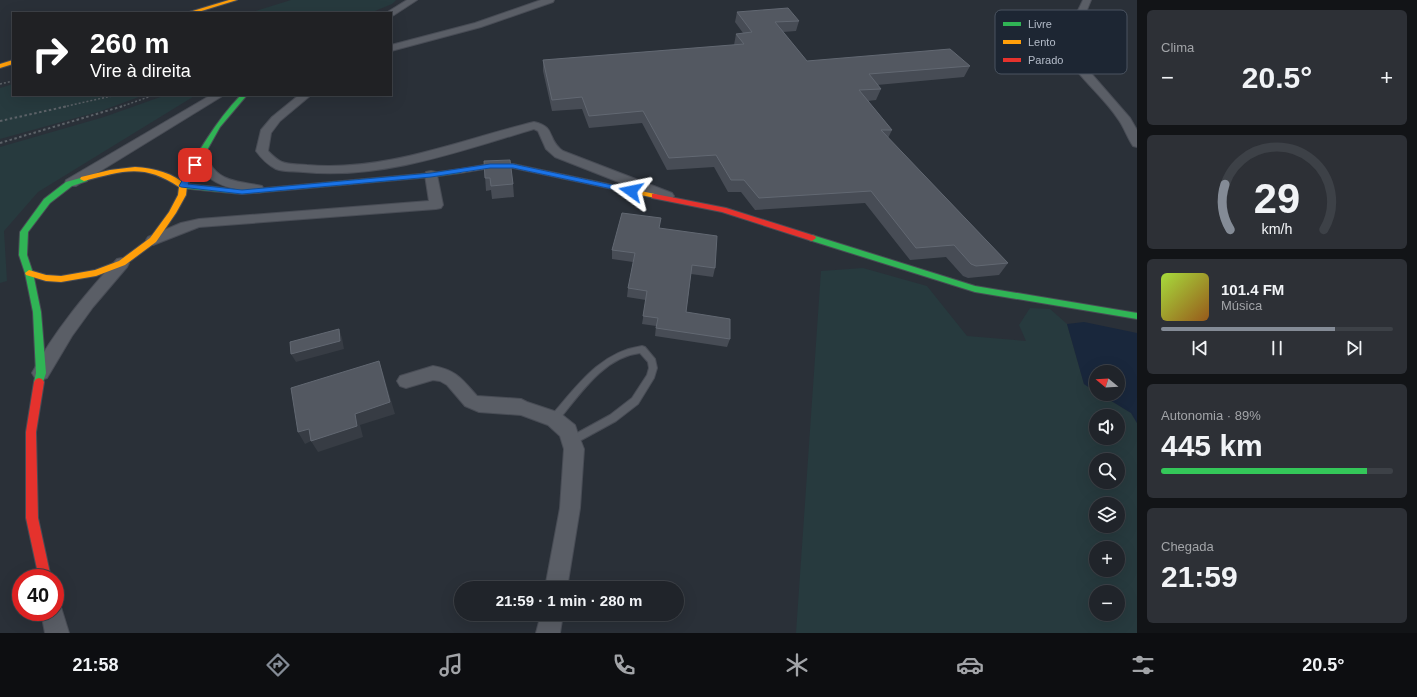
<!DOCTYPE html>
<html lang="pt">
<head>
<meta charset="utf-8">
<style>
  :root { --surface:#20242a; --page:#2d3036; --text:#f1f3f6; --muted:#a2a4a8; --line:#3d4147; --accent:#848b96 }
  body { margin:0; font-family:Helvetica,sans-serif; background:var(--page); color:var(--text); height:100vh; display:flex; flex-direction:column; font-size:15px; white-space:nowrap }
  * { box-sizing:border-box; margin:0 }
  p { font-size:13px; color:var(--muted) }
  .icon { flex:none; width:22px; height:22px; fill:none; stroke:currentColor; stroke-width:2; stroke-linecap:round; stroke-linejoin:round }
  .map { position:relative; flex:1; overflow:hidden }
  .panel { display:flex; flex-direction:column; gap:10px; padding:10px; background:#121417; width:280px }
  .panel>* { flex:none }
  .hud { position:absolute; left:12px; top:12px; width:380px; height:84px; border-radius:0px; box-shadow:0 4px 16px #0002,0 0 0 1px var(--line); background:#202124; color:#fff; overflow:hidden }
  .needle { width:26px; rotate:288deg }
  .buttons { position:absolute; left:1089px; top:365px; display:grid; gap:8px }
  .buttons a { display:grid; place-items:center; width:36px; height:36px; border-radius:50%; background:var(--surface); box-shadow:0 4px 16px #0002,0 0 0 1px var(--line); font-size:20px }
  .speed { position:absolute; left:12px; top:569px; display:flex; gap:8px; font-size:20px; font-weight:700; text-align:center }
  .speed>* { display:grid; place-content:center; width:52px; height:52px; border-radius:50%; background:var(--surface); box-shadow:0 4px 16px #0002,0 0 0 1px var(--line); line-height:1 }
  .speed .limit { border:6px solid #d22; background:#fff; color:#111 }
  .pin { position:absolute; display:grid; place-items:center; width:34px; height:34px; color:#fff; margin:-17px; border-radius:8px; box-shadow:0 2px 6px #0006 }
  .me { position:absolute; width:44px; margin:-22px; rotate:282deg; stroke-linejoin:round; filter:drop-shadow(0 0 3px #0008) }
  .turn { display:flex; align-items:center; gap:14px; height:84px; padding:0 12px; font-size:18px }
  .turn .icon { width:52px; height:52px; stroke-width:2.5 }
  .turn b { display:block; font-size:28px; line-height:34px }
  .big { font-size:30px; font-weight:800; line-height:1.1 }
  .panel .widget { flex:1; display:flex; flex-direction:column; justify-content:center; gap:6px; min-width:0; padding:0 14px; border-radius:6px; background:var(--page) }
  .panel .dial { align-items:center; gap:0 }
  .dial svg { height:104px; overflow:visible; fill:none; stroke:var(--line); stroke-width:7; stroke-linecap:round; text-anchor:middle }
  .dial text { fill:var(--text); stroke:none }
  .song { display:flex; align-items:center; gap:12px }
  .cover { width:48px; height:48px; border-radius:6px; background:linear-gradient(135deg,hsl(80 70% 55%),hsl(30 70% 35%)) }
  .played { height:4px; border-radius:2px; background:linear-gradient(90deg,var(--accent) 75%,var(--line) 75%) }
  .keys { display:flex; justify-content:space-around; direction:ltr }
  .heat { display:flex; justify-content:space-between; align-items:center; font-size:22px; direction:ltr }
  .charge { height:6px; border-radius:3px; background:linear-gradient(90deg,#34c759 89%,var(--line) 0) }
  .trip { position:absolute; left:454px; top:581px; width:230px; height:40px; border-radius:20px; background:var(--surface); box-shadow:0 4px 16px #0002,0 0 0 1px var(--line); font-weight:800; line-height:40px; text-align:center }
  .tab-bar { display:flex; height:64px; justify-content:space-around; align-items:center; background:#0d0e11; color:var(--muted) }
  .tab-bar .icon { width:28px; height:28px }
  .tab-bar .on { color:var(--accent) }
  .tab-bar b { font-size:18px; color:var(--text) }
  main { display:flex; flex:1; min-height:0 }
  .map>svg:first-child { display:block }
</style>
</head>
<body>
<main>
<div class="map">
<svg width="1137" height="633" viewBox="0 0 1137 633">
  <rect width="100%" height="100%" fill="#2a3038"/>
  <g fill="#273a3e" fill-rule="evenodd">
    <polygon points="291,0 396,0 392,4 370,13 249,13"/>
    <polygon points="13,84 13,95 144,95 101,111 0,139 0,88"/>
    <polygon points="166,95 196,95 38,192 4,231 7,281 0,283 0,147 104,117"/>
    <path d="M863,268L927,286L967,336L1026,341L1019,325L1030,308L1050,309L1067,324L1084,384L1096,392V394H1100L1131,413L1137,423V633H796L821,271ZM1096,416H1118V438H1096ZM1096,460H1118V482H1096ZM1096,504H1118V526H1096ZM1096,548H1118V570H1096ZM1096,592H1118V614H1096Z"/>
  </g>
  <polygon fill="#19273c" points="1084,322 1137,333 1137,423 1131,413 1100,394 1118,394 1118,372 1096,372 1096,392 1084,384 1067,324"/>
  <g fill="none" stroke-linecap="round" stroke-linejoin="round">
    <defs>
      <path id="lane" d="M642,346L645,347L655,359L657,368L654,378L638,404L616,421L574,444L571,445L568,444L566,441L568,438L610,415L632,398L647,375L649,368L648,362L640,353C603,357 579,396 557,422L554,423L551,422L549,419L551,416C577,386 600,352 642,346Z"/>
      <g id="street">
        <polygon points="407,0 417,0 394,15 391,16 391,13 386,13"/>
        <polygon points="541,0 554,0 553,2 481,27 391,51 391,45 475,23"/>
        <path d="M1083,0H1091C1084,18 1074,36 1076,56L1130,118L1137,130V147L1133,146C1127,137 1124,127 1118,119C1107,102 1091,88 1078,72C1074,68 1067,61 1066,55C1061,37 1076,16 1083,0Z"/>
        <polygon points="211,95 224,95 76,186 66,186 65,183 66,180"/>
        <path d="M299,95H311L280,121L271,133L268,151C272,155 277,160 282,162C289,165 299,164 307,165C385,172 459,140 534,122C557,127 546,139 563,151L672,193L674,196L672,199H662L555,157L546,149L538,131L534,129C460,151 382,180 303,172C295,171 284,172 276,169C268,165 261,158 256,151L261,130L272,117Z"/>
        <path d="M200,150L204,151C208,157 209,163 213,168C225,183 245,182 262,186L264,189L262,192C255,194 247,192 240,190C216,185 203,178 194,154L196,151Z"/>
        <polygon points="431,171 436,172 437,175 443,205 441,208 436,209 199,227 153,245 148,243 146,240 148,237 181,223 199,219 429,201 425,175 426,172"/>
        <path d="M122,258L127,259L129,263L127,267L93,307L72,336L47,378L41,380L35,378L32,373C54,331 85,295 117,259Z"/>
        <path d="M433,366C456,370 462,379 477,396L521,399L527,402L560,413L575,425L577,431L584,449L580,508L567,588H545L560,508L564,449L560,436L548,425L521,415L479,412L465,406L447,385L440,381L433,380L406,388L400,386L397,381L400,376Z"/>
        <polygon points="55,602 60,604 69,633 45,633 41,612 55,612"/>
        <polygon points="541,614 563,614 560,633 536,633"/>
      </g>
      <g id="fast">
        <path d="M241,95H247L220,127L188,184L242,190L431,173L460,169L464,171L460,173L431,177L242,194L180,188L179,186C197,154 215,122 241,95Z"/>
        <polygon points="84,177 88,179 87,181 72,186 50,203 28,232 27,255 33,273 41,312 46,373 42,385 39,386 36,385 34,382 36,373 33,312 25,273 19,255 20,232 44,199 66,182"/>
        <polygon points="812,235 975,286 1137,313 1137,319 975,292 809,240 808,238"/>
      </g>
      <g id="slow">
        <polygon points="229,0 237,0 195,13 186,13"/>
        <polygon points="13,60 13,64 0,68 0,64"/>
        <polygon points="490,164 513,164 655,194 659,196 655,198 513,168 490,168 460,173 456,171 460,169"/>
        <path d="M135,167C153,168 174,173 187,186L186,195L176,213L156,242L125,265L96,276L61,282L46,281L26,275L25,273L29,270L46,275L61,276L95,270L119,261L150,238L169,212L178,195L179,187C144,163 122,171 84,181L80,179L81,177L110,170Z"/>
      </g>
      <g id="jam">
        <polygon points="652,194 655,194 726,208 815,236 816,238 812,241 722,212 652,198"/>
        <polygon points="39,378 42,379 44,382 36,432 38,518 51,578 39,578 26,518 26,432 34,382 36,379"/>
      </g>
    </defs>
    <use href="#lane" stroke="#484c55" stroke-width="2"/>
    <use href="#street" stroke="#484c55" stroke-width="2"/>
    <use href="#fast" stroke="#484c55" stroke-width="2"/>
    <use href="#slow" stroke="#484c55" stroke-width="2"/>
    <use href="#jam" stroke="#484c55" stroke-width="2"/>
    <g stroke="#5c6268" stroke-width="1.5" stroke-dasharray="2 2" stroke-linecap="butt">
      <polyline points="0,84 13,81"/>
      <polyline points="63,107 116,95"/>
      <polyline points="120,107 154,95"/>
    </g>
    <g stroke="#5c6268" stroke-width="2" stroke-dasharray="2.5 2.5" stroke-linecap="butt">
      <polyline points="0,121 68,106"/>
      <polyline points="0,143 123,106"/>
    </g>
    <use href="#lane" fill="#5a5e66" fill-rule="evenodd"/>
    <use href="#street" fill="#5a5e66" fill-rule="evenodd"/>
    <use href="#fast" fill="#30b455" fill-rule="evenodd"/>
    <use href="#slow" fill="#ff9f0a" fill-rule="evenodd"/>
    <use href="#jam" fill="#e5322d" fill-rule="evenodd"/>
  </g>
  <g fill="#474c55">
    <polygon points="737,12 799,21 796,31 783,32 807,61 970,66 964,77 877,85 881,89 876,100 868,101 892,130 888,138 1008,263 999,275 968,278 963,276 946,257 910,260 865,203 755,210 741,192 728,192 714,167 667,170 642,123 589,128 582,109 552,111 543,71 543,60 734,45 736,34 743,33 735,22"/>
    <polygon points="1100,43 1124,58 1119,66 1104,64 1095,50"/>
    <polygon points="484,161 513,184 514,197 492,199 491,190 486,191"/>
    <polygon points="659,228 715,268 713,277 691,274 686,312 730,339 727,347 655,336 656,326 642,324 646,300 627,297 628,288 633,262 612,259 612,250"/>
  </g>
  <g fill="#373c44">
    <polygon points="339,329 342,338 344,349 296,362 291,354"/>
    <polygon points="379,361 383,373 395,414 360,425 363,437 318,452 311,441 305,444 298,432 355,414"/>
  </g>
  <g fill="#535861" stroke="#626872">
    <polygon points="788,8 799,21 775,22 807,61 950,49 970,66 869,74 881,89 859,90 892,130 881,130 1008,263 976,266 971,264 954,245 916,248 871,191 759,198 744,180 731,180 716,155 669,158 643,111 589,116 582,97 552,100 543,60 744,44 736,34 752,32 737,12"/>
    <polygon points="510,160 513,184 491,186 490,178 485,178 484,161"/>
    <polygon points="622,213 661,218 659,228 717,236 715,268 692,265 686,312 730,319 730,339 656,328 658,318 643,316 647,291 628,288 635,253 612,250"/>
    <polygon points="339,329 340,341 291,354 290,342"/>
    <polygon points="379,361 390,402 355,414 357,426 311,441 309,429 298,432 291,388"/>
  </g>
  <polygon fill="#1a73e8" stroke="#114b97" points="192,163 197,163 198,165 188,184 242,190 431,173 490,164 513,164 631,189 635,191 631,193 513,168 490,168 431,177 242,194 181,187 179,186"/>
  <rect x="995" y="10" width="132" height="64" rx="6" fill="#1d2633" stroke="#4a5360" stroke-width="1"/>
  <rect x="1003" y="22" width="18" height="4" fill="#30b455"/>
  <rect x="1003" y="40" width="18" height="4" fill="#ff9f0a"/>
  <rect x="1003" y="58" width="18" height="4" fill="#e5322d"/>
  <g font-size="11" fill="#b4bcc9">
    <text x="1028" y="28">Livre</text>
    <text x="1028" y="46">Lento</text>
    <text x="1028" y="64">Parado</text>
  </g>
</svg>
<div class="buttons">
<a><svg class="needle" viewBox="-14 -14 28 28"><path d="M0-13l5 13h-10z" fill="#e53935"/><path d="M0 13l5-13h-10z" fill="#a2a4a8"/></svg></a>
<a><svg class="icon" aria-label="sound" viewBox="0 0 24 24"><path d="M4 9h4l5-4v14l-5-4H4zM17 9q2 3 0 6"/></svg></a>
<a><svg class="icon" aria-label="search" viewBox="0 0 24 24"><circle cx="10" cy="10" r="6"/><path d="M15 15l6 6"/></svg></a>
<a><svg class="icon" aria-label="layers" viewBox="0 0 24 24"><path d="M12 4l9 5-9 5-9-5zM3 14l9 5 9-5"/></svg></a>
<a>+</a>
<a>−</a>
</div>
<div class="speed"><div class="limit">40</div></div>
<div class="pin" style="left:195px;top:165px;background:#d93025"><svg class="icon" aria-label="arrive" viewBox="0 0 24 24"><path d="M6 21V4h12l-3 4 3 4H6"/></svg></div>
<svg class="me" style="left:631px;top:191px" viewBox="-20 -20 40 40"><path d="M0-17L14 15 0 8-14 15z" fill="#1a73e8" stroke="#fff" stroke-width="4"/></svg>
<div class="trip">21:59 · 1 min · 280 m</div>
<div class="hud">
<div class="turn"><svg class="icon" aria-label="right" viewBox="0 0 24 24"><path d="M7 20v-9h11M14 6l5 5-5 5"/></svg><div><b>260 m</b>Vire à direita</div></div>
</div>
</div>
<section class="panel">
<div class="widget"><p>Clima</p>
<div class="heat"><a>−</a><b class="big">20.5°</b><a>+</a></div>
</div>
<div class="widget dial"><svg viewBox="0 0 100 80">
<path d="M14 69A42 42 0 1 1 86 69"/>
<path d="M14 69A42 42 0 0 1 10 34" stroke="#848b96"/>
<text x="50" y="56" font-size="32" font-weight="700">29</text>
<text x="50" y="72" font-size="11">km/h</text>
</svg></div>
<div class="widget">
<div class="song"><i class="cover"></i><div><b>101.4 FM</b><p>Música</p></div></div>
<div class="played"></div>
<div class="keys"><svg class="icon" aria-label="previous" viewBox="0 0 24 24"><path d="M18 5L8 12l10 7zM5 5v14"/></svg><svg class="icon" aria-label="pause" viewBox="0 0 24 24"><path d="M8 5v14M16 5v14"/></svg><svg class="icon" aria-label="next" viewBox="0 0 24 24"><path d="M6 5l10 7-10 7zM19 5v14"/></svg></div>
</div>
<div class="widget"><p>Autonomia · 89%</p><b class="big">445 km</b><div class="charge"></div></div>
<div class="widget"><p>Chegada</p><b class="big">21:59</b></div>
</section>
</main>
<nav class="tab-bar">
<b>21:58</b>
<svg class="icon on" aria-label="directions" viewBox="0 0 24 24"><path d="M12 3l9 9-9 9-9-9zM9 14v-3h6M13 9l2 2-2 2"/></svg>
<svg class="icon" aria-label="music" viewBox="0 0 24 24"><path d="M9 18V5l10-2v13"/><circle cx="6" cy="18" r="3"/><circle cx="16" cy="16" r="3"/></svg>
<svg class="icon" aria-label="phone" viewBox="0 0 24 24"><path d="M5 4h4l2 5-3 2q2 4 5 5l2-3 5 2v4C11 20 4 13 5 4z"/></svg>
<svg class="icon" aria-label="climate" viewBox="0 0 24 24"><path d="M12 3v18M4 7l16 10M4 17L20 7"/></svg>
<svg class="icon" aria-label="car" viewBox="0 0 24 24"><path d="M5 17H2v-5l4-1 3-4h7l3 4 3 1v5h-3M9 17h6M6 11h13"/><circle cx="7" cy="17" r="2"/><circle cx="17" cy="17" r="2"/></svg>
<svg class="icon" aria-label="filters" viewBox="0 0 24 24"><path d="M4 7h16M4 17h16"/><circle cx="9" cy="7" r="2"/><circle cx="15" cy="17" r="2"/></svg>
<b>20.5°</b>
</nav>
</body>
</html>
